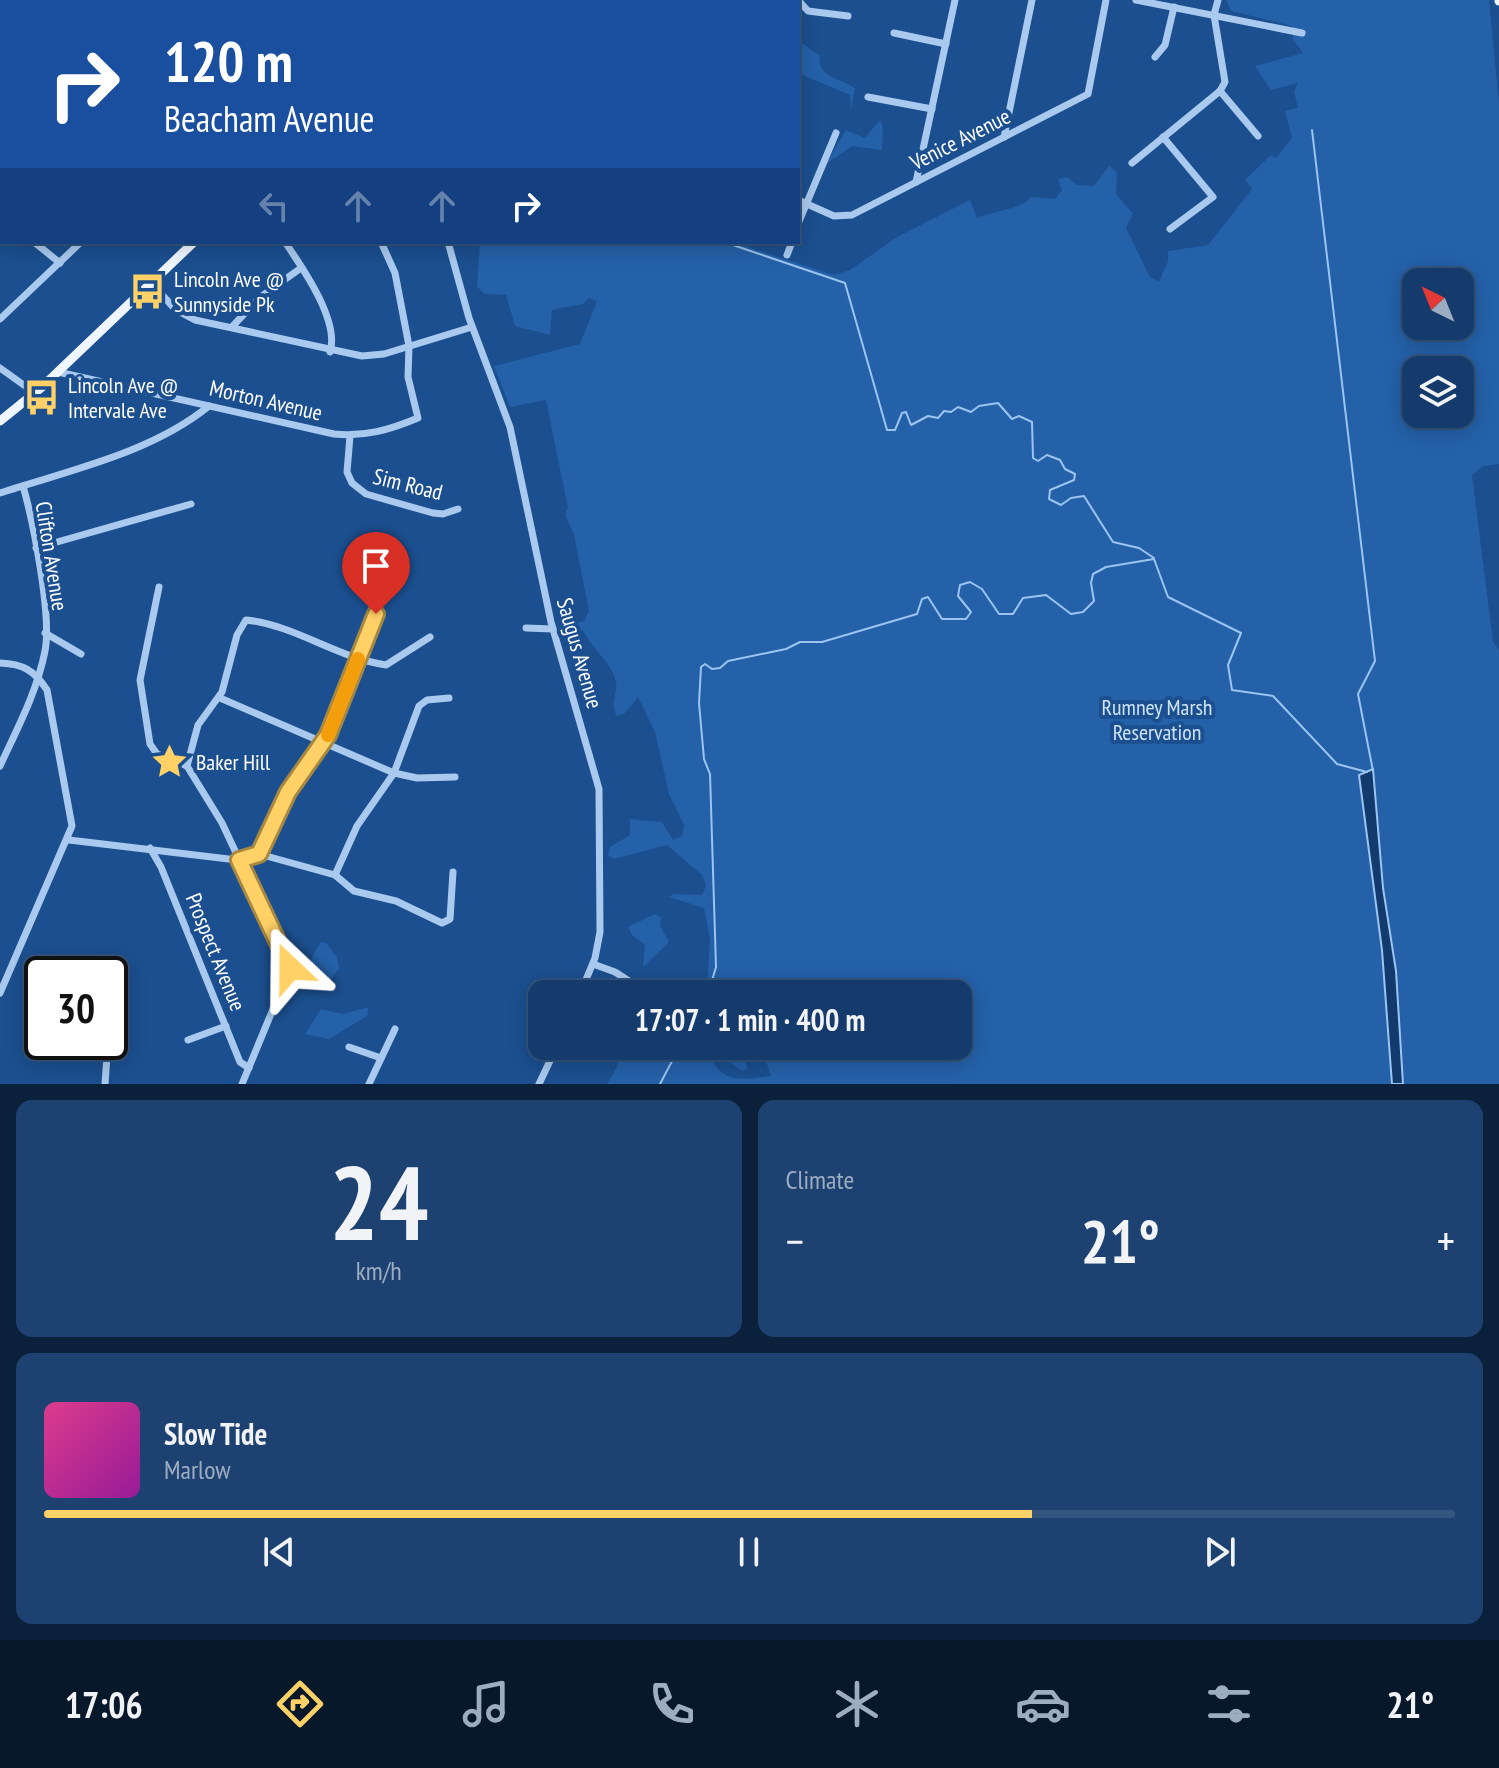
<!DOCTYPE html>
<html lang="en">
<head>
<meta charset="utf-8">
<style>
  :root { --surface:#143b6b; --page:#1d4271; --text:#f1f3f6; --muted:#9dadc1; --line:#33557e; --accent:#ffd166 }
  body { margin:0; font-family:"PT Sans Narrow",sans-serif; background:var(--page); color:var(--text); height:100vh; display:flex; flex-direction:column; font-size:30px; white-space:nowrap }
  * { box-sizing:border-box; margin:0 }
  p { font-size:26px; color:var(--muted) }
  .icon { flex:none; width:44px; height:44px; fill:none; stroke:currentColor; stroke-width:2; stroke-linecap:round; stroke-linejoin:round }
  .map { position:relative; height:1084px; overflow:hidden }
  .drawer { display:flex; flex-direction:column; gap:16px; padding:16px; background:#0b203b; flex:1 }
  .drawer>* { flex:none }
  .guide { position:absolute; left:0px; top:0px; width:800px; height:244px; box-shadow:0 4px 20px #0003,0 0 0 2px var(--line); background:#1a4fa0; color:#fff; overflow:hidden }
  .needle { width:52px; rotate:317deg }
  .buttons { position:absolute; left:1402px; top:268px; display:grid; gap:16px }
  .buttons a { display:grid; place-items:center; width:72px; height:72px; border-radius:16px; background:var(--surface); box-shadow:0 4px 20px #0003,0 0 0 2px var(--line); font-size:40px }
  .speed { position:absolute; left:24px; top:956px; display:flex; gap:16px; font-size:40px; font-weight:700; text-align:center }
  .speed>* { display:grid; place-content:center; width:104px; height:104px; border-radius:50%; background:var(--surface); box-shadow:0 4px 20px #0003,0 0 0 2px var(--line); line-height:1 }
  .speed .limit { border:4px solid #111; border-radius:12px; background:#fff; color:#111 }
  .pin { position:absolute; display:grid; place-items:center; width:68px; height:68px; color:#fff; margin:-82px -34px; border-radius:50% 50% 50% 0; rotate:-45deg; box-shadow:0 0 8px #0007 }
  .pin .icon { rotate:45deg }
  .me { position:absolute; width:88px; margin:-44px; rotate:337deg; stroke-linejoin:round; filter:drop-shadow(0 0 6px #0008) }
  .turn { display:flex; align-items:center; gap:28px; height:168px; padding:0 32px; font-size:36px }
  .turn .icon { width:104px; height:104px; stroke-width:2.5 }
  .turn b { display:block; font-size:56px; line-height:68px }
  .lanes { display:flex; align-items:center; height:76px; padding:0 32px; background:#0003; justify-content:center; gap:40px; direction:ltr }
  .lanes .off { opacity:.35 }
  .big { font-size:60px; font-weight:700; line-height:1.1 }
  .drawer .card { flex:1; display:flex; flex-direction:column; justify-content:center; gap:12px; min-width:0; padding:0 28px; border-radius:16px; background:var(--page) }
  .drawer .dial { align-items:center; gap:0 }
  .dial b { font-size:104px; line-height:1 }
  .song { display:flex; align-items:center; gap:24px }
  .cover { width:96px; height:96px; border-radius:12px; background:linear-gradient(135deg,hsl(330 70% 55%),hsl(300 70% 35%)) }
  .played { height:8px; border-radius:4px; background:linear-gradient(90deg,var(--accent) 70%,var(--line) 70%) }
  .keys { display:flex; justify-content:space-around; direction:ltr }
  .heat { display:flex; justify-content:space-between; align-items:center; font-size:44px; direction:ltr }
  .drawer .tiles { flex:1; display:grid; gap:16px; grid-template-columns:1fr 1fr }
  .card:last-child { grid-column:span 2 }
  .trip { position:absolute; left:528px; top:980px; width:444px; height:80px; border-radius:16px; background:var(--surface); box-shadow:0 4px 20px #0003,0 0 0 2px var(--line); font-weight:700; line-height:80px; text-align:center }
  .dock { display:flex; height:128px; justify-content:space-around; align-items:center; background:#08182b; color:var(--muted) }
  .dock .icon { width:56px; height:56px }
  .dock .active { color:var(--accent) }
  .dock b { font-size:36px; color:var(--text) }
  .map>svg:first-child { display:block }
</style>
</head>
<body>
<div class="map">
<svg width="1499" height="1084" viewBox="0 0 1499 1084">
  <rect width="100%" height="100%" fill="#1b4f8f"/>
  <g fill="#2461a8" fill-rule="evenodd">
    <path d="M1226,0H1489L1499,103V464L1483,466L1472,475L1493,642L1499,650V1084H607L617,1067L619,1052L612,1048L599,1055L600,1046H958V994H677L687,985L697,992L707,987L710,938L704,908L669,897L673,894L702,895L706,886L702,875L667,845L614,859L608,855L610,847L630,835V819L662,822L673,840L682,836L684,825L669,794L655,732L638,697L625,713L617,716C608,702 620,692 615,679C610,661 591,648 583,630L562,635L559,627L584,621L589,611L574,535L565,514L568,508L546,400L510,407L494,366L580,344L597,301L589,298L583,304L552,310L550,335L515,326L506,295L485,294L477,287L480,243L733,242L834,275L850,270L897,237L970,200L977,218C991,212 1025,208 1031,197L1055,199L1062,190L1058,179L1067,177L1077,185L1094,186L1109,166L1117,172L1116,194L1133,214L1126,228L1150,277L1159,282L1168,261V251L1208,245L1252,189L1245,180L1271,155L1276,158L1292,138L1285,111L1298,108L1294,92L1298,83L1271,90L1255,66L1303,53L1293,39L1292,26L1231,11ZM1416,282H1460V326H1416ZM1416,370H1460V414H1416ZM749,1052L764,1055L771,1076C746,1079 724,1084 711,1059V1054L720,1055L742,1071L747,1069L745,1058Z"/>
    <path d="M798,40L820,56C817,78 841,78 855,88L851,110L850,95L798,73Z"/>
    <polygon points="880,120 883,127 882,150 852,146 826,164 846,130 865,138"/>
    <polygon points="655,914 661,918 660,926 669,942 643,967 645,945 632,935 628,927"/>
    <path d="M321,942L326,943L337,957L339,968L328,984L318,987C303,974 311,956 321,942Z"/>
    <polygon points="369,1007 367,1016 329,1039 305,1034 321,1009 342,1014"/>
  </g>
  <polygon fill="#123a6d" stroke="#9cc4f0" stroke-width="2" points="1373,769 1383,888 1396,971 1403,1084 1392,1084 1382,950 1359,775"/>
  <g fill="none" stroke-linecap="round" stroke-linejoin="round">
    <g stroke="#9cc4f0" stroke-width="2">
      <polyline points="1312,130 1375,661 1358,694 1373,771"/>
      <polyline points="724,242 845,283 887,430 895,430 902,413 906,412 911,425 928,416 938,418 944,411 951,412 958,407 971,412 979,406 998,403 1012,419 1019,416 1032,422 1033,458 1038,461 1047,455 1060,460 1065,469 1075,474 1074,480 1050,490 1049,499 1061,505 1071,498 1084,496 1113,542 1139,548 1154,558"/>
      <polyline points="708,994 716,967 710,774 704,759 699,703 701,667 705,664 712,669 720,668 728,661 786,649 800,642 822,642 917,614 922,599 928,597 942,619 966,619 971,612 958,596 960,585 970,582 982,589 999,614 1013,614 1023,598 1046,595 1071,614 1083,612 1094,601 1091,583 1093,574 1106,567 1154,559 1168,597 1241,633 1228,665 1232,690 1273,696 1337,764 1367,772"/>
      <polyline points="660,1084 680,1046"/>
    </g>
    <g stroke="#a9c9ee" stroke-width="7">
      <polyline points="295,0 303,2"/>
      <polyline points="798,0 808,11 848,16"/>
      <polyline points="1136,0 1302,33"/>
      <polyline points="85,2 85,0"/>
      <polyline points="146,2 147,0"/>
      <polyline points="0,15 2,17"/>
      <polyline points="894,33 946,44"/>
      <polyline points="0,54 2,47"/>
      <polyline points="1155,57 1165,45 1174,7"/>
      <polyline points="0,73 2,73"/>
      <polyline points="1220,91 1258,136"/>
      <polyline points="868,97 932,109"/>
      <polyline points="1004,137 1032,0"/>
      <polyline points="1163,137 1213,197 1170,229"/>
      <polyline points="1132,163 1220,91 1225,82 1214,15 1218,0"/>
      <polyline points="916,182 955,0"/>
      <polyline points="798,200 834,216 852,215 1088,94 1106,0"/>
      <polyline points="0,212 2,209"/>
      <polyline points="798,224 836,133"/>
      <polyline points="34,242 60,263"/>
      <path d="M285,242C302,267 340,321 330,352"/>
      <polyline points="448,242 469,318 510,427 551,622 599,789 600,932 595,958 580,994"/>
      <polyline points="787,255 792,242"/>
      <polyline points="150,282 176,310 195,320 362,356 384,354 472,327"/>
      <polyline points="0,319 81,242"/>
      <polyline points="232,327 259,298 301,268"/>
      <polyline points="0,368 35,393"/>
      <path d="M58,372L334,434C365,437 389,430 418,418L408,377L409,346L395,273L381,242"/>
      <polyline points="350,436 347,472 352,483 366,494 433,513 443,514 458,509"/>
      <path d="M0,493C70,470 151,453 209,406"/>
      <polyline points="36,548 191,504"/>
      <polyline points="159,587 140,680 150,744 157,754 187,766 222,823 290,968 242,1084"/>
      <polyline points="526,628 553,629"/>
      <polyline points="45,633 81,654"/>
      <path d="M0,663C23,664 34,670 47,690L72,826L0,993"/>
      <polyline points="220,698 394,773 417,778 455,777"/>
      <path d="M0,766C17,729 37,692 45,651C52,616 33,521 23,486"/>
      <path d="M187,766L198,725L222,692L237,635L246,620C295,625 337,658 386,665L430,637"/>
      <polyline points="69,840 237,860 259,854 335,875 354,891 396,901 442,923 450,919 453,872"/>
      <polyline points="150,848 161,867 240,1062 249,1068"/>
      <polyline points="259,854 288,792 328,735 376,614"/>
      <polyline points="335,875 357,826 394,773 419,706 427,700 449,698"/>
      <polyline points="593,964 615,972 643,990"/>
      <polyline points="110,1018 111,1008"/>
      <polyline points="188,1040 226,1026"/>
      <polyline points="349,1047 381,1058"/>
      <polyline points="105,1084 108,1042"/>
      <polyline points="369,1084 395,1029"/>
      <polyline points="539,1084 557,1046"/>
    </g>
    <g stroke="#f0f6ff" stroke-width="9">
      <polyline points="1499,0 1499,1"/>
      <polyline points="490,2 491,0"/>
      <polyline points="0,421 42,387 194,242"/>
    </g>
  </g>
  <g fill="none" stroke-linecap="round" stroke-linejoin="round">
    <defs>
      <polyline id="route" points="290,968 239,860 259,854 288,792 328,735 376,614"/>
    </defs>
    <use href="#route" stroke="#a68842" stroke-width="20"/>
    <use href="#route" stroke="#ffd166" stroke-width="14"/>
    <polyline stroke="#f59e0b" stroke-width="14" points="328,735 358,659"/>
  </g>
  <defs>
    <symbol id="bus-bare" viewBox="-9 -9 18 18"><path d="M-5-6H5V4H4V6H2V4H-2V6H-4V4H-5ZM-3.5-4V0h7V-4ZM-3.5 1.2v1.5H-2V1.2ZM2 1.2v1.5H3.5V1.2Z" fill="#ffd166" stroke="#1b4f8f" stroke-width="2.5" paint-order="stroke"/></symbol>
    <symbol id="sight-bare" viewBox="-9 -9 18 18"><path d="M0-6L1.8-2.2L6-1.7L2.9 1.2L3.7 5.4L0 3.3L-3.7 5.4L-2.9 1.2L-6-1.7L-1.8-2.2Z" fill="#ffd166" stroke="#1b4f8f" stroke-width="2.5" paint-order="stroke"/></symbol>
  </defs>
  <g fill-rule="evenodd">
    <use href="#bus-bare" x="122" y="266" width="51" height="51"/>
    <use href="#bus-bare" x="16" y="372" width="51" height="51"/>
    <use href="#sight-bare" x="144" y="736" width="51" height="51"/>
  </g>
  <g text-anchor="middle" stroke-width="8" stroke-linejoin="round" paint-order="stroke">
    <g font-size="22" fill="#fff" stroke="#1b4f8f">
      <text transform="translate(960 139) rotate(-27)" y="8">Venice Avenue</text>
      <text transform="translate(266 400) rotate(13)" y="8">Morton Avenue</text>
      <text transform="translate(408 484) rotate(14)" y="8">Sim Road</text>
      <text transform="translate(52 556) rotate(81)" y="8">Clifton Avenue</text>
      <text transform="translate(580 653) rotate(74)" y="8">Saugus Avenue</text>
      <text transform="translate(216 952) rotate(68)" y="8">Prospect Avenue</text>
    </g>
    <g font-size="22" fill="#fff" stroke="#1b4f8f" text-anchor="start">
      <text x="174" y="287">Lincoln Ave @<tspan x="174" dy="25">Sunnyside Pk</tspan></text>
      <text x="68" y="393">Lincoln Ave @<tspan x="68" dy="25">Intervale Ave</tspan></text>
      <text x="196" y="770">Baker Hill</text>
    </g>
    <g font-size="22" fill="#cfe3fa" stroke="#1b4f8f">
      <text x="1157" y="715">Rumney Marsh<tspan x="1157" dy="25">Reservation</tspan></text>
    </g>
  </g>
</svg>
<div class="buttons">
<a><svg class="needle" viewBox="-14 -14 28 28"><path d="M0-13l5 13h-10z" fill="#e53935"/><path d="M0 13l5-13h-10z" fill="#9dadc1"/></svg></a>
<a><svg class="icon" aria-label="layers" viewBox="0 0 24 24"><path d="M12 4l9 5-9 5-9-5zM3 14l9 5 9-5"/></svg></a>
</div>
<div class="speed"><div class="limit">30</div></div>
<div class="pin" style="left:376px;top:614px;background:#d93025"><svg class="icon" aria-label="arrive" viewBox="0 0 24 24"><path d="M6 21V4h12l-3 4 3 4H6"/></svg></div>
<svg class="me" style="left:290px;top:968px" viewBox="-20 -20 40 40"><path d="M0-17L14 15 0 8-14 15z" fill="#ffd166" stroke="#fff" stroke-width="4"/></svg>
<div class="trip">17:07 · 1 min · 400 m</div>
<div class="guide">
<div class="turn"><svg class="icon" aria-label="right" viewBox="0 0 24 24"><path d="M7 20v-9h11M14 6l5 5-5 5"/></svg><div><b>120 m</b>Beacham Avenue</div></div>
<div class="lanes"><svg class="icon off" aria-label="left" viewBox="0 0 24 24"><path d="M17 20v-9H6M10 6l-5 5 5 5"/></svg><svg class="icon off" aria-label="ahead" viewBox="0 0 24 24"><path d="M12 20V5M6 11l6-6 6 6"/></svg><svg class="icon off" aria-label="ahead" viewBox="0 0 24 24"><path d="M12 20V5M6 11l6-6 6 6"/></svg><svg class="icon" aria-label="right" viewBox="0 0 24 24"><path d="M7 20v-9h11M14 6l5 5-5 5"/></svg></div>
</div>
</div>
<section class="drawer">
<div class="tiles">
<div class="card dial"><b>24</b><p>km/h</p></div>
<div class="card"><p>Climate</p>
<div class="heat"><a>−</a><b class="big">21°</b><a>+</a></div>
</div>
<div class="card">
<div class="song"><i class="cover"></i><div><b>Slow Tide</b><p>Marlow</p></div></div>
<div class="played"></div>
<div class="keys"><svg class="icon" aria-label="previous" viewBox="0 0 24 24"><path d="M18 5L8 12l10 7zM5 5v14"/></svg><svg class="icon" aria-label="pause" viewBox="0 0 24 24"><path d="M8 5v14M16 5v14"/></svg><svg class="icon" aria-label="next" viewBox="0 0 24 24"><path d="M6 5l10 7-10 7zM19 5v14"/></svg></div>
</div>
</div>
</section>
<nav class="dock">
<b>17:06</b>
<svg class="icon active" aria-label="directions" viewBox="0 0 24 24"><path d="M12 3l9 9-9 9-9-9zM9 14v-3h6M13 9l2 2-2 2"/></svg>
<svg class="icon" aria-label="music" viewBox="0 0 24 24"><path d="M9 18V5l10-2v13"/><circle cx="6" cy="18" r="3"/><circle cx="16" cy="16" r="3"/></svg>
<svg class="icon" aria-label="phone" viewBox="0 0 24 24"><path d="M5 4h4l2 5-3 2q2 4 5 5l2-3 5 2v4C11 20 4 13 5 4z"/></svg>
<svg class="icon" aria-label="climate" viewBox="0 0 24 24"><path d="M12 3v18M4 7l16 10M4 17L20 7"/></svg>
<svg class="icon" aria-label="car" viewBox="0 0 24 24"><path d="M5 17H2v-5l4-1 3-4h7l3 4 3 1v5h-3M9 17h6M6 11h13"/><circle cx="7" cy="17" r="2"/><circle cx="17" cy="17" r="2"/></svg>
<svg class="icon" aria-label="filters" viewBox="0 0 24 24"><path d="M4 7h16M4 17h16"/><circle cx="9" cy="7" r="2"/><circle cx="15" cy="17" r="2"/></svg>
<b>21°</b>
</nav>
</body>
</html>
